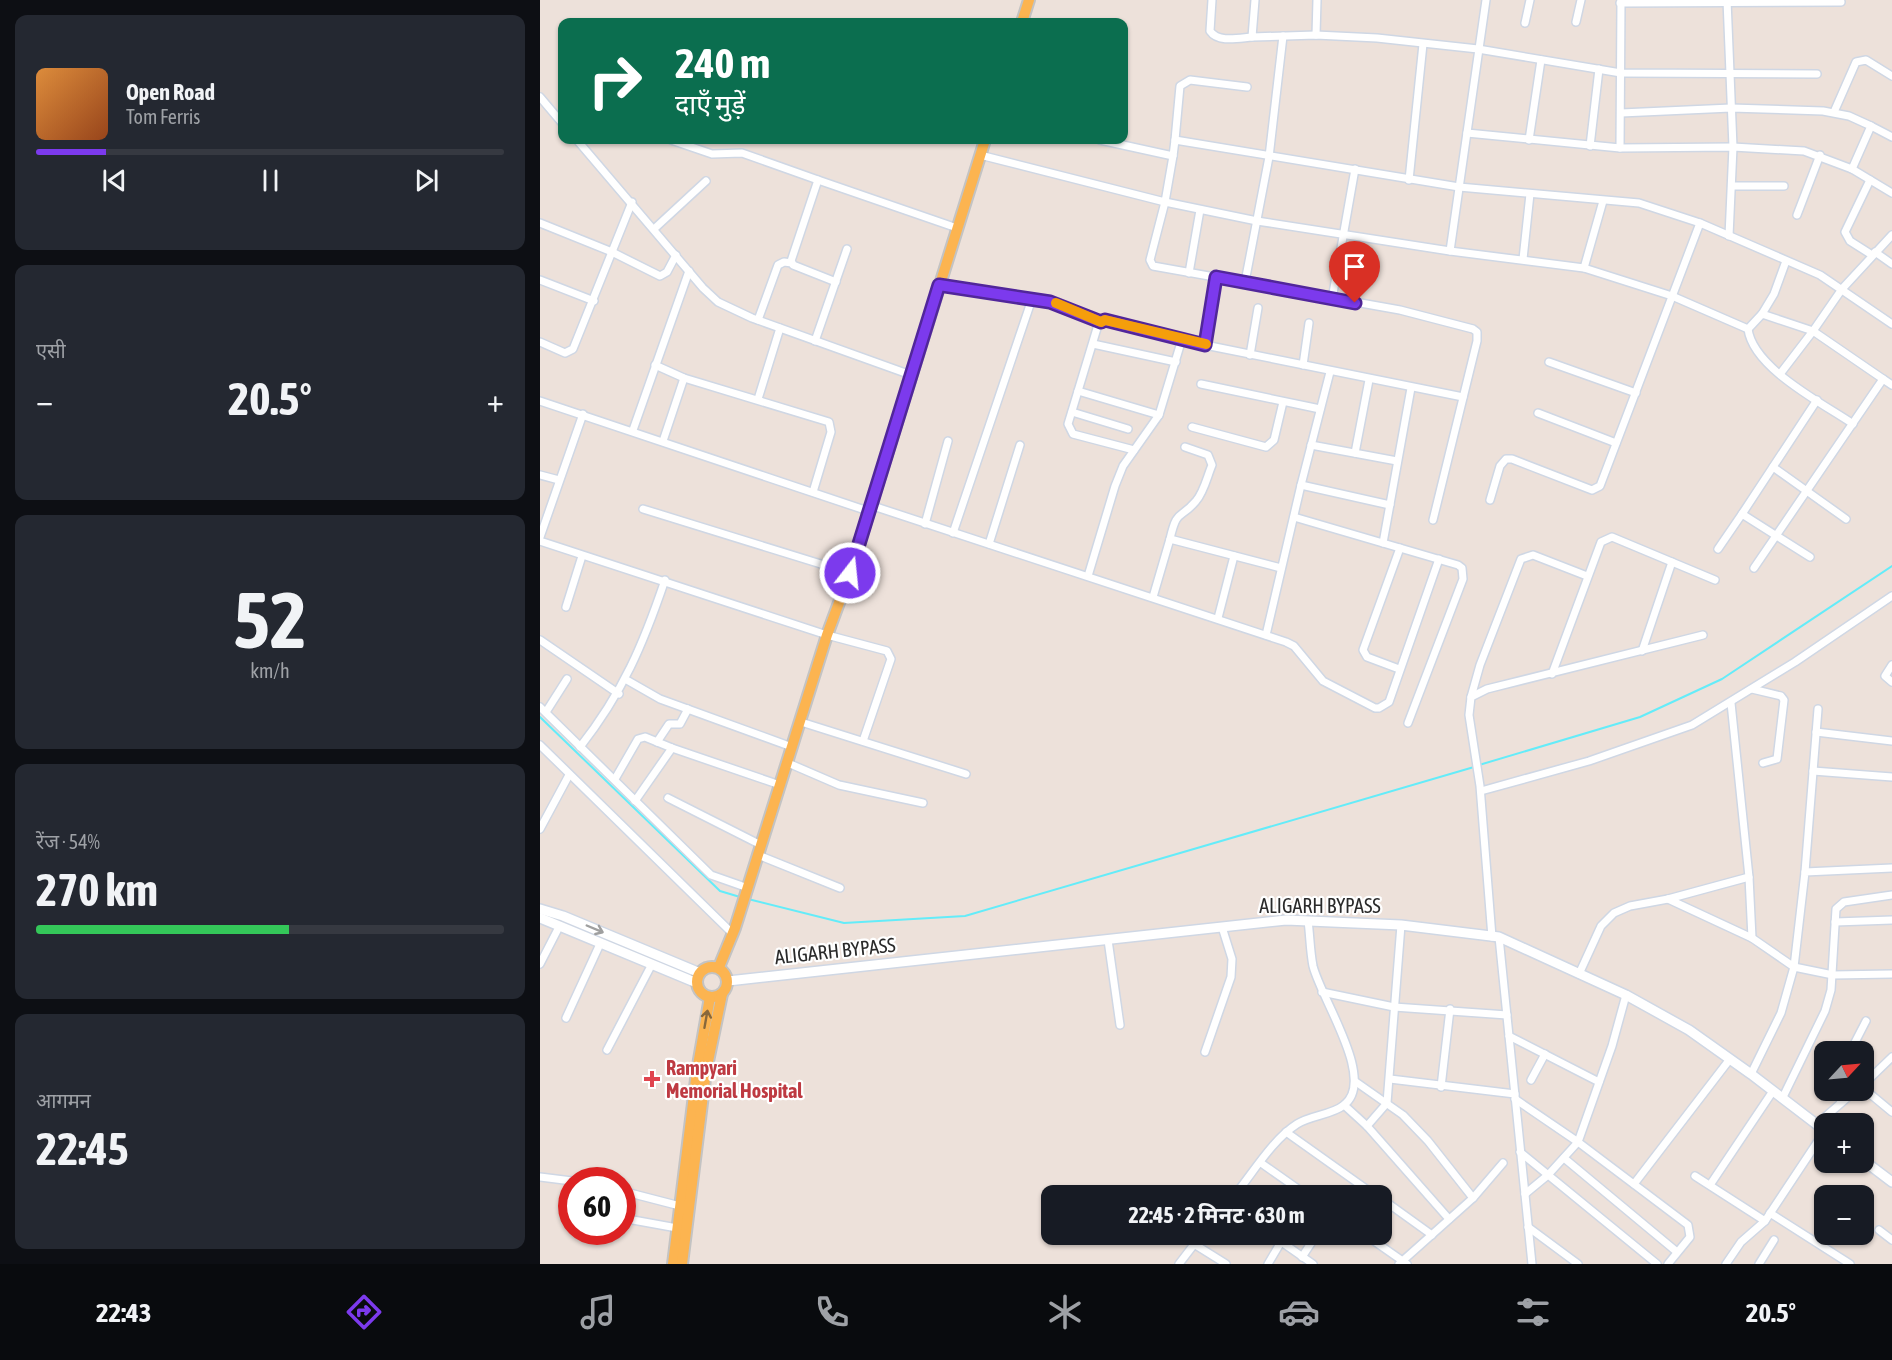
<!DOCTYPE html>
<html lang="hi">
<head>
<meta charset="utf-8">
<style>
  :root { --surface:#171b24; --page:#242831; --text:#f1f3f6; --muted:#9ea1a6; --line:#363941; --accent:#7c3aed }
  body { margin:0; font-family:"Asap Condensed","Noto Sans Devanagari",sans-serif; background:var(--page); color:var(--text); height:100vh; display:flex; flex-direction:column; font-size:22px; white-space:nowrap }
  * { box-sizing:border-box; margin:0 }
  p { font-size:20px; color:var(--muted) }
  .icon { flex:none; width:33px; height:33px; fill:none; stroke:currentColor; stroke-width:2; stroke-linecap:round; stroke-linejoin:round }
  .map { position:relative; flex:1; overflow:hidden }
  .side { display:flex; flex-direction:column; gap:15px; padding:15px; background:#0d0f14; width:540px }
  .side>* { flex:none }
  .top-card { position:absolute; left:18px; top:18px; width:570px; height:126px; border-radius:12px; box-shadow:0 2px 4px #0004; background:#0b6e4f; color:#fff; overflow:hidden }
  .needle { width:39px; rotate:64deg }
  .fabs { position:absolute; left:1274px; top:1041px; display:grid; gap:12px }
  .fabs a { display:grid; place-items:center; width:60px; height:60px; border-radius:12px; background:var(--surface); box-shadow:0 2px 4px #0004; font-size:30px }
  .speed { position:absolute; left:18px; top:1167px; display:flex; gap:12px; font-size:30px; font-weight:700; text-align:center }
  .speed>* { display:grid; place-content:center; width:78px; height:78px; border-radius:50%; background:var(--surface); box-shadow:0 2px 4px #0004; line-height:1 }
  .speed .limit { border:9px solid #d22; background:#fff; color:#111 }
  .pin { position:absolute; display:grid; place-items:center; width:51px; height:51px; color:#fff; margin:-62px -26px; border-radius:50% 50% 50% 0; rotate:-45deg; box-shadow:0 0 6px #0007 }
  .pin .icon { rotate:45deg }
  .me { position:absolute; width:66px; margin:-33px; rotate:16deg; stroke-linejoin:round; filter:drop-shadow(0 0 4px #0008) }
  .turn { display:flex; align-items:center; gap:21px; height:126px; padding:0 18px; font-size:27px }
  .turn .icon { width:78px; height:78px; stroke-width:2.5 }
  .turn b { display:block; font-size:42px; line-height:51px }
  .big { font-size:45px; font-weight:700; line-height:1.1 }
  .side .tile { flex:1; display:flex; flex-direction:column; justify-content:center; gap:9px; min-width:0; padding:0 21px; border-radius:12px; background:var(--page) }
  .side .dial { align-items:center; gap:0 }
  .dial b { font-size:78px; line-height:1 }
  .song { display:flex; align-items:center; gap:18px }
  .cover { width:72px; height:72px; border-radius:9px; background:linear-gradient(135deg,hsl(30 70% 55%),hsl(20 70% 35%)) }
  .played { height:6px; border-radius:3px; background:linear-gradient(90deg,var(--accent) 15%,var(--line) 15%) }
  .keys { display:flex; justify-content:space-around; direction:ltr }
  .heat { display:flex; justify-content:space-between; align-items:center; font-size:33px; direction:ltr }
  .charge { height:9px; border-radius:4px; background:linear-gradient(90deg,#34c759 54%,var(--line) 0) }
  .trip { position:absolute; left:501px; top:1185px; width:351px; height:60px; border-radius:12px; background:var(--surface); box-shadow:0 2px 4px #0004; font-weight:700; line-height:60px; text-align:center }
  .tab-bar { display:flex; height:96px; justify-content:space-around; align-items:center; background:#090b0e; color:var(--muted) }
  .tab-bar .icon { width:42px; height:42px }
  .tab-bar .on { color:var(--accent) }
  .tab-bar b { font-size:27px; color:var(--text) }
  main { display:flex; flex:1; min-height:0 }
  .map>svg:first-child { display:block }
</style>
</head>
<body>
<main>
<section class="side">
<div class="tile">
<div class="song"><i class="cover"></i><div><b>Open Road</b><p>Tom Ferris</p></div></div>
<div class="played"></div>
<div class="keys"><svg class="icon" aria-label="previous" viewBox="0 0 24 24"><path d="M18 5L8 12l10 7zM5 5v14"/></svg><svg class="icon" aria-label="pause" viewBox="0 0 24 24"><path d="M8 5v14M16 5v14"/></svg><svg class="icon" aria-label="next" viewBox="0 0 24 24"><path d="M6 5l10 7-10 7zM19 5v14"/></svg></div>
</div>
<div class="tile"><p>एसी</p>
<div class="heat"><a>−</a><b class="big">20.5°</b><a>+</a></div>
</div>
<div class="tile dial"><b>52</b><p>km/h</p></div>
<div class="tile"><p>रेंज · 54%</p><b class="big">270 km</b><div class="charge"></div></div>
<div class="tile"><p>आगमन</p><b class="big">22:45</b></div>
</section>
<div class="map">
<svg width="1352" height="1264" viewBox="0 0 1352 1264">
  <rect width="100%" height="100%" fill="#ede1da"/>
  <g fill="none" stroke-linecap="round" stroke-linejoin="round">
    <g stroke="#64ecf9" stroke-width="2">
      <polyline points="0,717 180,891 200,897"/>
      <polyline points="939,765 1100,717 1182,679 1352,566"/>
      <polyline points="208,899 304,923 425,916 934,767"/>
    </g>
    <defs>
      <g id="street">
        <path d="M672,0L670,31C678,43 699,38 712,37"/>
        <polyline points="715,0 712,37 776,35 837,38 938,49 1081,73 1277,74"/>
        <polyline points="946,0 910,251 1044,268 1132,296 1208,329 1222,314 1273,331 1302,289 1352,235"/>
        <polyline points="1187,0 1193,147 1189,236"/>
        <polyline points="1080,3 1301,2"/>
        <polyline points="1036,22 1041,0"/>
        <polyline points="985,23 990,0"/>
        <polyline points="776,35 777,0"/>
        <polyline points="0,97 22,123"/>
        <polyline points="1294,112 1316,62 1326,60 1352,76"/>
        <polyline points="1081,113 1191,108 1283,111 1309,116 1331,126 1312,169"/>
        <polyline points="1331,126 1352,137"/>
        <polyline points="927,133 1080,148 1193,147 1264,151 1312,169 1352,193"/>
        <polyline points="37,140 163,288 178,302 212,318 371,375"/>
        <polyline points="131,140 172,154 202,153 278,180"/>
        <polyline points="560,140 633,156 635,140 919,187 1099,203 1160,223 1280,275 1352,324"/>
        <polyline points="635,140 640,86 650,80 707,87"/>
        <polyline points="989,140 1001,60"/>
        <polyline points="1050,146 1059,69"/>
        <polyline points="1080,148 1081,1"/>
        <polyline points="440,155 625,202 633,156"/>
        <polyline points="869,180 883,44"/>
        <polyline points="1330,180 1305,232 1310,241 1332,255"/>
        <polyline points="1193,186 1244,186"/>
        <polyline points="1257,215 1280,155"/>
        <polyline points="0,223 72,252 120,276 127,272 136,255"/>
        <polyline points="114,229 166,181"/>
        <polyline points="1335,252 1352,264"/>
        <polyline points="983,259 990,194"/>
        <polyline points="1044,268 1063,201"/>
        <polyline points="649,273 660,210"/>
        <polyline points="676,277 665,345 923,397"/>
        <polyline points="0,280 54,301"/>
        <polyline points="296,282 253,265 251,261 278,180 417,228"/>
        <polyline points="705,282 729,157 743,36"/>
        <polyline points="399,285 509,302 561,322"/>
        <polyline points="792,299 815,169"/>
        <polyline points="1222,314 1234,294 1246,261"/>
        <polyline points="218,320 238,265 244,262 252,263"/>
        <path d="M1208,329C1213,368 1282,403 1313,424"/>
        <polyline points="275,341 307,249"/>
        <polyline points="0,342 25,353 33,349 92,202"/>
        <polyline points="553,344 636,362"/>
        <polyline points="710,355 718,308"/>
        <polyline points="1009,362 1096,393"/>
        <polyline points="115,365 144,378 289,422 291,432 273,492"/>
        <polyline points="763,365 769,323"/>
        <polyline points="1343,379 1352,385"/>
        <polyline points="661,384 780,409"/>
        <polyline points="538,391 619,415"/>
        <polyline points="218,399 240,328"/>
        <polyline points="0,401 328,511"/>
        <polyline points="532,412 588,429"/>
        <polyline points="998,413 1076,443"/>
        <polyline points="652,427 726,447 734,440 743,402"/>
        <polyline points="93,430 149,271"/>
        <polyline points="123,441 144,378"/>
        <polyline points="771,445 857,461"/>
        <polyline points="594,450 533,434 528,424 558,325 565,320 665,345"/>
        <polyline points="815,453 829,380"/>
        <polyline points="1233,467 1306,519"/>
        <polyline points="0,475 19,480"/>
        <polyline points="761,485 850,505"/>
        <polyline points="950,500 960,466 966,459 972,459 1052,490 1060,486 1160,223"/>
        <polyline points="330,505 746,642 754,646 783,681 835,708 839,708 849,702 899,559"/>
        <polyline points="103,509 310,573"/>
        <polyline points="754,517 918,565 922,568 923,579 868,723"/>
        <polyline points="893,520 937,341 937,332 933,329 860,310 613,266 610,260 625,202 717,221 910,251"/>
        <polyline points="385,524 408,441"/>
        <polyline points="413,533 492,299"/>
        <polyline points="0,537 43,414"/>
        <path d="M630,539C637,508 640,520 656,501C664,492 667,477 672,465L668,455L645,447"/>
        <polyline points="0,541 287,635 347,651 351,659 323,741"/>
        <polyline points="843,543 871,388"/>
        <polyline points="449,544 480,445"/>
        <polyline points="1178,549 1202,514"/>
        <polyline points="1270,557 1202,514 1277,400"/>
        <polyline points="1214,568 1343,379 1273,331 1240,374"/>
        <polyline points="548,576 575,486 583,466 619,415 642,339"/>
        <polyline points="613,597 630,539 741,568"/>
        <polyline points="26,607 42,556"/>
        <polyline points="678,618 694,556"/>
        <polyline points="726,635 761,485 790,372"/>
        <polyline points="0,640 79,694"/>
        <polyline points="1102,651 1132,562"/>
        <polyline points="1352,665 1345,676 1352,682"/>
        <polyline points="859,669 827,657 823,650 860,548"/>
        <polyline points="1012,674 1061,542 1072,537 1175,580"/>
        <polyline points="85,679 120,699 252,747"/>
        <polyline points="1212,689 1241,696 1244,700 1237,759 1223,763"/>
        <polyline points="931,697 940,665 981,559 993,555 1047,576"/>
        <polyline points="1191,703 1209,877 1212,938 1254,967 1265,872 1352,868"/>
        <polyline points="0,707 171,875 208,888"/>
        <polyline points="6,712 27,679"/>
        <polyline points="261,722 426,774"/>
        <polyline points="1276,732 1352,741"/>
        <polyline points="117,742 129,724 140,724 148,709"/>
        <polyline points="0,745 193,934"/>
        <path d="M40,747C83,692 103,645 125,580"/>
        <polyline points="248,763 299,785 383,803"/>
        <polyline points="1273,771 1352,777"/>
        <polyline points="75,779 98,739 105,737 132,748 240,785"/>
        <polyline points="941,791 1049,761 1152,725 1255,662 1352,596"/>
        <polyline points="128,798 221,845"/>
        <polyline points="95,801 132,748"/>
        <polyline points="0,829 29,775"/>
        <polyline points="218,855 300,888"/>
        <polyline points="1265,872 1278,709"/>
        <polyline points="1128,899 1212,938"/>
        <polyline points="1295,922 1352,920"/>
        <polyline points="952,937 940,786 929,715 931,697 947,689 1163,635"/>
        <polyline points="959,937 992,1264"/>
        <polyline points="568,940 580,1025"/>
        <polyline points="0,964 19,927"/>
        <polyline points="1039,974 1061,926 1074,913 1090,906 1128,899 1209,877"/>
        <polyline points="782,992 854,1007 967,1015"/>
        <polyline points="1086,995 1072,1046 1038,1142 1148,1225 1150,1237 1128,1264"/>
        <polyline points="26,1018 60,944"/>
        <polyline points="969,1036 1059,1082"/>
        <polyline points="67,1050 112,964"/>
        <polyline points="665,1052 691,977 692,959 682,927"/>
        <polyline points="1310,1052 1326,1021"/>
        <polyline points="1211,1074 1241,1013 1254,967 1293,975 1352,974"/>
        <polyline points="850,1079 975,1094"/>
        <polyline points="991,1080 1005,1054"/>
        <polyline points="816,1082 863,1115 888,1141 933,1198"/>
        <polyline points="1323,1085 1352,1057"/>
        <polyline points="901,1087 910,1009"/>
        <polyline points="1323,1088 1352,1112"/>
        <polyline points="1297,1090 1301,1102"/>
        <polyline points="1243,1097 1285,1011 1291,990 1296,909 1304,902 1352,895"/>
        <polyline points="975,1099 1038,1142 1008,1175 985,1194"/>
        <polyline points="804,1105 827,1126 909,1219"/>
        <polyline points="1277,1124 1316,1090"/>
        <polyline points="827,1126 847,1103 861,925"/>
        <polyline points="746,1132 836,1196"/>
        <polyline points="980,1152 1117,1264"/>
        <polyline points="1024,1158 1137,1252"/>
        <polyline points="721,1163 768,1196"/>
        <polyline points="1155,1176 1225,1221"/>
        <polyline points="0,1177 32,1181"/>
        <polyline points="1094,1184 1190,1059"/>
        <polyline points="1170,1185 1233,1091"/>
        <polyline points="82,1191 140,1206"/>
        <path d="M694,1196C713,1173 732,1140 757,1124C771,1115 792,1115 804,1105C837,1080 781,999 773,966C770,951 770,935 768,921"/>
        <polyline points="842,1199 892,1235"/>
        <polyline points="1230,1213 1310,1264"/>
        <polyline points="82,1218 137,1228"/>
        <polyline points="988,1227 1038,1264"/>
        <polyline points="1339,1230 1352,1240"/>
        <polyline points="730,1234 773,1264"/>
        <polyline points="824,1234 867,1264"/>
        <polyline points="654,1244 686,1264"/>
        <polyline points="762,1257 777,1234"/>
        <polyline points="639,1264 662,1234"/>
        <polyline points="728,1264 741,1242"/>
        <polyline points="859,1264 933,1198 963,1163"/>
        <polyline points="1186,1264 1201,1242 1225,1221 1284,1132"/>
        <polyline points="1219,1264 1234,1240"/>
      </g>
      <g id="secondary">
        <polyline points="0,909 23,916 160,973"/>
        <polyline points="0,918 157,983"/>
        <polyline points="188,981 746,920 861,925 959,937 1086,995 1149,1030 1211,1074 1284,1130"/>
        <polyline points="1323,1160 1352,1182"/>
      </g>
      <g id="primary">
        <polyline points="482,22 489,0"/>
        <circle cx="172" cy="982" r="15"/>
        <polyline points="179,967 195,928 287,635 310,573 445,140"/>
        <polyline points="133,1264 157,1071 170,997"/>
        <polyline points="142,1264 166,1071 182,994"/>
      </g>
    </defs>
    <use href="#street" stroke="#cfd7e4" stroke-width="10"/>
    <use href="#secondary" stroke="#cfd7e4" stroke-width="12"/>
    <use href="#primary" stroke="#c3c3c3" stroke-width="14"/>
    <use href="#street" stroke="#fff" stroke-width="7"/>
    <use href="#secondary" stroke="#fff" stroke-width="9"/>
    <use href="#primary" stroke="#fcb450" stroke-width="10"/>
  </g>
  <defs><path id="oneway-shaft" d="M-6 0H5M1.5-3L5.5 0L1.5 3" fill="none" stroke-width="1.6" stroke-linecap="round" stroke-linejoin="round" transform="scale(1.5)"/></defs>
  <use stroke="#9f9f9f" href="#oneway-shaft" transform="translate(55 929) rotate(23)"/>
  <use stroke="#88683b" href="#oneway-shaft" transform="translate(166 1019) rotate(-80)"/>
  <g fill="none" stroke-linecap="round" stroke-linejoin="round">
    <defs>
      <polyline id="route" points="310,573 399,285 510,302 561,322 565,320 665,345 676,277 815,303"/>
    </defs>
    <use href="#route" stroke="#51269a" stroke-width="15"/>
    <use href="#route" stroke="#7c3aed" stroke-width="10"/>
    <polyline stroke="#f59e0b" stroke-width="10" points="516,303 561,322 565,320 666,344"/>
  </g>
  <path fill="#e0444e" stroke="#fff" stroke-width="2" d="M109 1070h6v6h6v6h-6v6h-6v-6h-6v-6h6z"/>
  <g text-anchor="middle" stroke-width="4.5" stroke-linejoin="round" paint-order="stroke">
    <g font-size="20" fill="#2a2a2a" stroke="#fff">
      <text x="780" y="913">ALIGARH BYPASS</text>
      <text transform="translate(295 951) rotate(-6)" y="7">ALIGARH BYPASS</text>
    </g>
    <g font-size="20" font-weight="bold" fill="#be3a42" stroke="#fff" text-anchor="start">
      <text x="126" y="1075">Rampyari<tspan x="126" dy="23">Memorial Hospital</tspan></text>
    </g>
  </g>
</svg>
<div class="fabs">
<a><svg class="needle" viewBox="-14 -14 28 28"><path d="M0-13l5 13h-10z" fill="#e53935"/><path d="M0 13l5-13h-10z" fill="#9ea1a6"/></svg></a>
<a>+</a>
<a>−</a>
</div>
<div class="speed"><div class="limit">60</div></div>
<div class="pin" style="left:815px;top:303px;background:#d93025"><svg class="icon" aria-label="arrive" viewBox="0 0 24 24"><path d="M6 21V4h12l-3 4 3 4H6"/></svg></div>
<svg class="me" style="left:310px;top:573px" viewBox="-20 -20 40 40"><circle r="17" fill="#7c3aed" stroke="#fff" stroke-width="3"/><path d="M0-11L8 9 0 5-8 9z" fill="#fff"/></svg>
<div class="trip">22:45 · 2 मिनट · 630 m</div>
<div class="top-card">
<div class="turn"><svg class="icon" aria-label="right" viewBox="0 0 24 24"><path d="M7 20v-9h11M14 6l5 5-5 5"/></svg><div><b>240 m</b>दाएँ मुड़ें</div></div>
</div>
</div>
</main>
<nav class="tab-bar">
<b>22:43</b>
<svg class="icon on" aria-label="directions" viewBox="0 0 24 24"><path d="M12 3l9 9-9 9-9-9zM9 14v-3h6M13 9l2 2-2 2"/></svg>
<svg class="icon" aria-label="music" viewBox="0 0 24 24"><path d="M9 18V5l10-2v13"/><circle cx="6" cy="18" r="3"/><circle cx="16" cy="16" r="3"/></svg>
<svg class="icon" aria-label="phone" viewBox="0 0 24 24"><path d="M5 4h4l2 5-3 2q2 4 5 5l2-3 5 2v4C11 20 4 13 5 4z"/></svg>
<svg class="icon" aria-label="climate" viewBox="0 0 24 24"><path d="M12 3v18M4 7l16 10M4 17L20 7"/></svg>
<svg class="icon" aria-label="car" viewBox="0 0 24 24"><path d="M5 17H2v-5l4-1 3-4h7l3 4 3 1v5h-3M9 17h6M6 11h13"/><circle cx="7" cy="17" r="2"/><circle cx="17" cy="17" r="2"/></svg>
<svg class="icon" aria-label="filters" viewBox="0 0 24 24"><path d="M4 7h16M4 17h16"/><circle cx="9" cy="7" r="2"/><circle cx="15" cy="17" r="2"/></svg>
<b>20.5°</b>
</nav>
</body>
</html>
